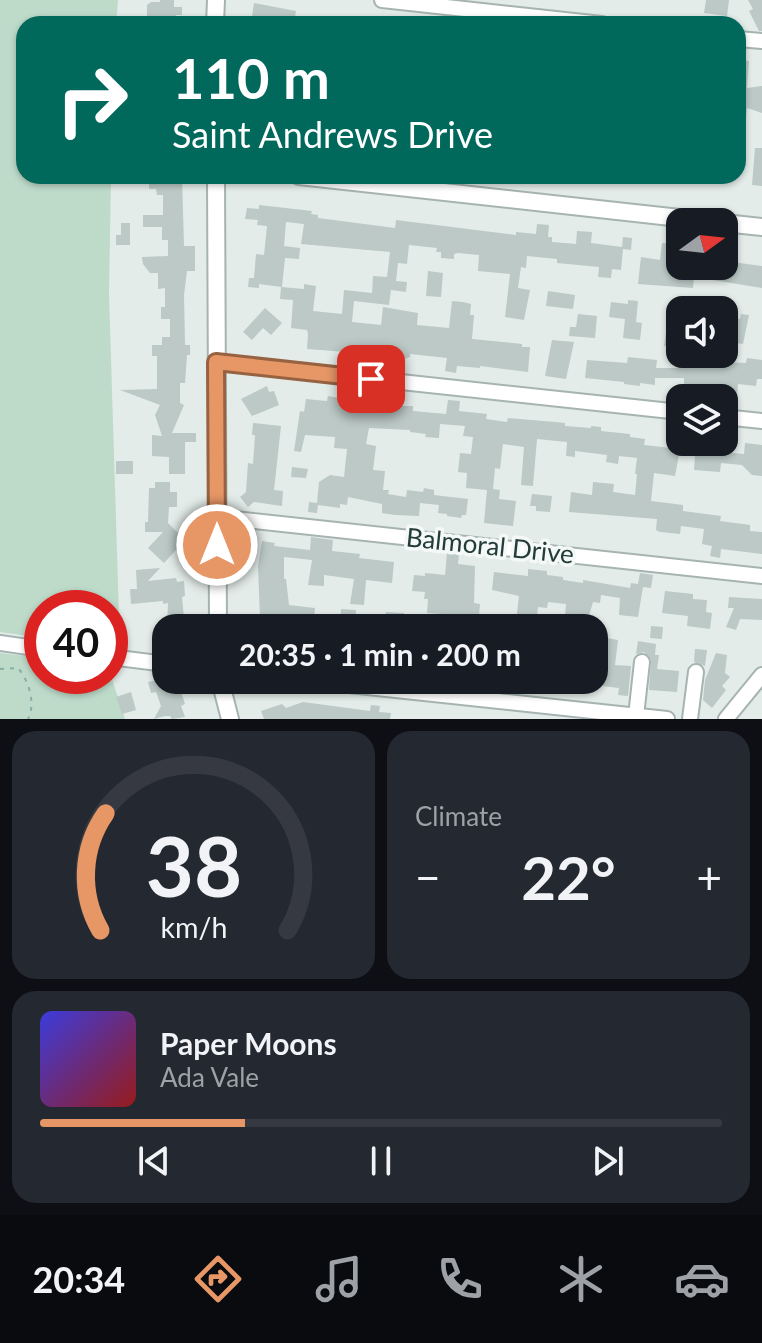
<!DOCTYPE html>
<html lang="en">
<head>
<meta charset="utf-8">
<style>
  :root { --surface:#171b24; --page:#242831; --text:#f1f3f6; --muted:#9ea1a6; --line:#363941; --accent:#e79766 }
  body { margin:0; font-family:Lato,sans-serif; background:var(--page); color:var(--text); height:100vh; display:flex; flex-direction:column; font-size:30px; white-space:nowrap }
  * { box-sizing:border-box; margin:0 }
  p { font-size:26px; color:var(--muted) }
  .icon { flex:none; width:44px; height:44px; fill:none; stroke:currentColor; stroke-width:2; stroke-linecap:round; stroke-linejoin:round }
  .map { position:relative; height:719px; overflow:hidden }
  .panel { display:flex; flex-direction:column; gap:12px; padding:12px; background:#0d0f14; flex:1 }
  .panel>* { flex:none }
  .hud { position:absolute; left:16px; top:16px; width:730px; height:168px; border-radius:24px; box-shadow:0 2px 6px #0004; background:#00695c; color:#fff; overflow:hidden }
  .needle { width:52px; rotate:75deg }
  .controls { position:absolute; left:666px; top:208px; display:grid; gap:16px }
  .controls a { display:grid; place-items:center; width:72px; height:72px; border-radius:16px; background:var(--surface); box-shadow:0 2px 6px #0004; font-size:40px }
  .speed { position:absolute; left:24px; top:590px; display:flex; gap:16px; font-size:40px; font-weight:700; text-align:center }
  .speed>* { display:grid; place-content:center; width:104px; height:104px; border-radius:50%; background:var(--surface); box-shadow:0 2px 6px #0004; line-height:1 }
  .speed .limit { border:12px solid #d22; background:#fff; color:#111 }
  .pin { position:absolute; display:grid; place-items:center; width:68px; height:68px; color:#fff; margin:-34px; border-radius:16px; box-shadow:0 4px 12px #0006 }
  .me { position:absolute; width:88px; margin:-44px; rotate:0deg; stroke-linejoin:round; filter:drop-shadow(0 0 6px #0008) }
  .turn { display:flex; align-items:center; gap:28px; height:168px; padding:0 24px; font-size:36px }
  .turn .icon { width:104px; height:104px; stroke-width:2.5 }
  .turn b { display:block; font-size:56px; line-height:68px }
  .big { font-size:60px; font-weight:700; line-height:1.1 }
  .panel .card { flex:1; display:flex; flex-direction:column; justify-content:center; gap:12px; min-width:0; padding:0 28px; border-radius:24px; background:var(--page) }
  .panel .dial { align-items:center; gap:0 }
  .dial svg { height:208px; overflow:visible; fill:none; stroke:var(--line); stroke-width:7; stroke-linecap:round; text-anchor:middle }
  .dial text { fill:var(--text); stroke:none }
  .song { display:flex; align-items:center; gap:24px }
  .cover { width:96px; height:96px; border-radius:12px; background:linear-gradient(135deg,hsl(240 70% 55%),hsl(0 70% 35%)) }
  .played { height:8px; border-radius:4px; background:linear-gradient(90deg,var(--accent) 30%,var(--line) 30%) }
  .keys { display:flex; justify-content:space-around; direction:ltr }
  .heat { display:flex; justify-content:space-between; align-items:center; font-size:44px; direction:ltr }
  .panel .tiles { flex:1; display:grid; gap:12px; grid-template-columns:1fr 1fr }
  .card:last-child { grid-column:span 2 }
  .trip { position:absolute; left:152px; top:614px; width:456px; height:80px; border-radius:24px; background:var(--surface); box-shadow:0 2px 6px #0004; font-weight:700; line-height:80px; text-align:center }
  .menu { display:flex; height:128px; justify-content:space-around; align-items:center; background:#090b0e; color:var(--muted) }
  .menu .icon { width:56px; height:56px }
  .menu .active { color:var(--accent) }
  .menu b { font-size:36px; color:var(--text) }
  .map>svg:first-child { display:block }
</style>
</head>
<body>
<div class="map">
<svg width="762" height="719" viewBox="0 0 762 719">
  <rect width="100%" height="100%" fill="#e3ece9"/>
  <g fill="#bedbca">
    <polygon points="0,0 118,0 116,24 24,24 24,176 111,176 109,294 120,649 110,648 110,608 42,608 42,638 0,632"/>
    <polygon points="0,653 42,658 42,676 110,676 110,673 125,719 0,719"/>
  </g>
  <g fill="#bcc9c6">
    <polygon points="160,0 174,0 174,7 182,7 182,15 176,15 173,23 147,22 147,5 151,2 160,2"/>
    <polygon points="706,0 729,0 727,16 704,13"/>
    <polygon points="748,0 762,0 762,31 759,31 749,11 753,9"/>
    <polygon points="254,3 296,11 294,24 255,24 256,18 252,17"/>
    <polygon points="741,60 749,61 747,88 762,86 762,113 747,108 744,133 738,132 741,91 738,91 738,63"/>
    <polygon points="755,148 762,148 762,186 752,185"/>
    <polygon points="149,176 182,176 184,246 195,246 195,271 187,271 184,295 185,345 190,345 190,355 187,355 185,383 180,383 180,403 184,405 172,433 196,433 196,442 185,442 185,474 169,474 169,457 152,456 152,435 162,436 155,415 160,405 120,390 157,389 157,356 152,356 152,345 162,345 162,337 170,337 170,319 161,319 161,307 165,307 165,288 158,289 158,273 150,273 143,264 142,257 168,256 168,240 162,240 162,227 143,227 143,215 163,215 163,195 157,195 156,189 149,189"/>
    <polygon points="259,205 312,211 311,214 318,215 318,218 395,228 396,220 516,235 516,232 536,234 537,224 549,225 548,237 552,237 552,242 576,244 577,231 592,232 591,243 622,247 623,237 632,238 631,250 623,249 621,270 612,269 611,278 598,277 599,267 557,263 557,259 527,256 526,268 521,267 518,288 530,290 524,320 505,317 510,274 478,271 479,255 458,253 454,254 454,259 441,258 441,252 436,252 437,248 409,245 407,264 398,263 396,281 407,282 406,292 391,290 389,305 354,301 352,322 381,325 383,307 418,313 417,325 449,328 452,301 463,302 471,304 470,315 474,315 472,339 522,344 522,347 530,347 528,372 480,366 480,368 457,366 456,373 445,371 447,358 410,354 410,357 401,360 393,359 391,355 375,354 374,357 359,355 359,353 307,349 308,334 307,330 291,328 293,300 280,299 281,287 304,289 304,284 316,286 313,311 342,314 344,290 372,293 373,276 387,277 390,252 301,244 304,224 286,222 284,246 300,248 299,259 285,258 282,287 259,284 259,288 248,287 249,278 254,278 256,254 264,255 267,226 257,225 258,220 245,219 247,208 259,209"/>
    <polygon points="121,223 130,223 130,245 116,245 116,235 121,235"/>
    <polygon points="662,243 676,244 673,266 724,266 724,245 734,246 732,262 762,266 762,288 694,277 693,288 638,284 641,257 660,260"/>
    <polygon points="428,271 443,273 441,297 426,296"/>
    <polygon points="548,291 575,295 573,309 546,306"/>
    <polygon points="628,300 638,301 636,322 642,323 640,340 623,338 625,319 609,317 611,302 628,304"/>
    <polygon points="265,308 282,323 271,335 263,328 252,340 243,332"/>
    <polygon points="578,314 597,316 595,338 569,336 570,327 576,327"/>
    <polygon points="741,314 749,315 743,344 724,341 724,331 733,332 735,318 740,319"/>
    <polygon points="667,326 680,327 678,348 664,346"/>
    <polygon points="552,340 574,342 566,379 545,376"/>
    <polygon points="679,354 700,354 700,361 746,363 747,358 762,360 762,379 757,379 756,386 738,384 737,396 712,398 713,387 684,387 684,378 655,378 655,385 640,383 640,386 624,384 624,382 585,378 587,360 627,363 628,357 657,360 656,368 679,368"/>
    <polygon points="267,386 269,392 274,391 279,405 252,416 241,399"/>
    <polygon points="328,396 370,404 370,400 386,401 385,406 413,406 413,411 446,414 448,400 460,401 459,411 487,414 486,419 507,422 508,418 555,422 565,423 565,426 591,428 591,426 601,427 601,431 630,434 630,437 645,439 644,445 680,449 675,476 654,473 651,501 683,505 683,511 721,516 720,521 750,525 750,531 762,532 762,554 721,549 720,558 710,556 712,546 702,544 704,529 681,526 680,534 660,532 656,530 657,519 569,512 571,492 592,495 593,482 614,484 613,492 635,495 637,474 635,474 637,458 619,456 618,464 606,462 607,455 575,451 575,457 566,456 567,442 537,439 533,486 521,485 524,447 503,444 500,469 495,468 493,489 500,490 499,499 516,501 513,526 484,523 487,490 466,488 467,473 458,472 460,453 471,454 473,437 463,436 465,426 440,424 439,438 425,437 426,434 410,432 410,430 369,428 366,444 376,446 373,470 385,471 383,490 389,490 388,494 406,497 407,490 423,492 424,488 434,490 434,495 468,499 466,515 462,515 461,518 447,516 447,514 438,513 439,505 420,503 419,516 395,515 382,513 382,504 348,497 347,505 340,504 340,508 318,505 317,513 308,512 309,502 317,503 319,482 330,475 344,477 347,449 334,448 335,437 305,435 301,452 294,451 300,411 304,412 306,399 327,401"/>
    <polygon points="253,423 281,426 274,490 283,491 282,506 254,502 248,507 240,497 246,492 248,463 253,464 255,435 252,435"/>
    <polygon points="696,442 722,442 721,452 744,454 745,443 762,445 762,476 752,475 742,465 721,463 720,472 694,470"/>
    <rect x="116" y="461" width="17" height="13"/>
    <polygon points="292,467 308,469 306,478 291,477"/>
    <polygon points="155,482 170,482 170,492 177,492 177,507 169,507 168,523 188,543 188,531 197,532 196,551 176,550 164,563 148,548 163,532 145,532 145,522 148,522 149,488 155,488"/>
    <polygon points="532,494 552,496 550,512 536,511 536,506 530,506"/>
    <polygon points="311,537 333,540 332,551 360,554 359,558 394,562 392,583 366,580 364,605 350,604 354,579 324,575 324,586 308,585 312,560 284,557 284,579 286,579 289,605 315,608 313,628 247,628 248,617 260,618 258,566 262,541 275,543 274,546 310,550"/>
    <polygon points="447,553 459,554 458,564 475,566 474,603 480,604 478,627 469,626 470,616 427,613 428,599 424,599 425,592 412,591 414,575 425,576 425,573 445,575"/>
    <polygon points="160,568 148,581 176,578 177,582 184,581 185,596 182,597 185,628 167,628 168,603 163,604 163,601 131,604 130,589 137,589 136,570"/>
    <polygon points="528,569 547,571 547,575 563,577 563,580 583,583 583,580 630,588 631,583 638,584 640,573 653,575 651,588 643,587 638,617 619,615 620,598 601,595 600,603 593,602 588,619 576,617 575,628 564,628 566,604 548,602 547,608 538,607 536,624 516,622 519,596 492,590 494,572 528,576"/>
    <polygon points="665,591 693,594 693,599 707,600 706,612 712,613 710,629 687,626 688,616 662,613"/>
    <polygon points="729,597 762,599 762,620 740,619 736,630 726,627 734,608 728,608"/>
    <polygon points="341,609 356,610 355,626 340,625"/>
    <polygon points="386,612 404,613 403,628 384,628"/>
    <polygon points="651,626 663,627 662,639 650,638"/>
    <polygon points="607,638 618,640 615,665 631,666 628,696 618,695 619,688 594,685 594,655 604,657"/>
    <polygon points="638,641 656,644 655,655 659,655 657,669 679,671 677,692 649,690 651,659 644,652 636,654"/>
    <polygon points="695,649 707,650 705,666 694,662"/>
    <polygon points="716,653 727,655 725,673 730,677 722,686 726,690 712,708 703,700 705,680"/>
    <polygon points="157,680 157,682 164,680 172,680 173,684 178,682 185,704 181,706 185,717 172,719 170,716 165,716 154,719 161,706 156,692 151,693 148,682"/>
    <polygon points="474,680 491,680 490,690 474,688"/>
    <polygon points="131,692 136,710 122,714 116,697"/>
    <polygon points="303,702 370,711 371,705 380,706 379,712 391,713 390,719 264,719 261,711 282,704 286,708"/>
  </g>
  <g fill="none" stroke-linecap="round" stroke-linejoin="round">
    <defs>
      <g id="minor">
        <polyline points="382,0 602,24"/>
        <polyline points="738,39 762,41"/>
        <polyline points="216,362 680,412"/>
        <polyline points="724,417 762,421"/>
        <polyline points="217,517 762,576"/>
        <polyline points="0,643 42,649"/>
        <polyline points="110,657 166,664"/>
        <polyline points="302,680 667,719"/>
        <polyline points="636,716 642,662"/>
        <polyline points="690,719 696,672"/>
        <polyline points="726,719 762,675"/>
      </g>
      <g id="tertiary">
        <polyline points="215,24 216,0"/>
        <polyline points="216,176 218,628"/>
        <polyline points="299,176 716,222"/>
        <polyline points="724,223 762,227"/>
        <polyline points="220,680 230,719"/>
      </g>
    </defs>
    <use href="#minor" stroke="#a6b4b1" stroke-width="18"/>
    <use href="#tertiary" stroke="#a6b4b1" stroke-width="20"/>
    <path stroke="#86ada6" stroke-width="2" stroke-dasharray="4 6" stroke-linecap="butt" d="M0,669L18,668C29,681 36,703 28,719"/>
    <use href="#minor" stroke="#fff" stroke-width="14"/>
    <use href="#tertiary" stroke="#fff" stroke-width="16"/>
  </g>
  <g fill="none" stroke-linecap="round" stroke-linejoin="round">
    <defs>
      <polyline id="route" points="217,545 216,362 371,379"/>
    </defs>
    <use href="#route" stroke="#966242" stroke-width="20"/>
    <use href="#route" stroke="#e79766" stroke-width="14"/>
  </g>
  <g text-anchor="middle" stroke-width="7" stroke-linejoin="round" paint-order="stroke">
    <g font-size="26" fill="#243c39" stroke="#f4f9f7">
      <text transform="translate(490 546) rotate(6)" y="9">Balmoral Drive</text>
    </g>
  </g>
</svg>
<div class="controls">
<a><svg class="needle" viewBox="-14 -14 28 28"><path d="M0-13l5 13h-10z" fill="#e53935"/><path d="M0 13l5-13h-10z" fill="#9ea1a6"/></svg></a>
<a><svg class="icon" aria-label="sound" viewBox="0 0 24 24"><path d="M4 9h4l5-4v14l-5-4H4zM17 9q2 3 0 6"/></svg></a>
<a><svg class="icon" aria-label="layers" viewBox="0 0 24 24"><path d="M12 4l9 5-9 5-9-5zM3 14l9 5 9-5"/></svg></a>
</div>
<div class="speed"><div class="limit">40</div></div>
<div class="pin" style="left:371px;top:379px;background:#d93025"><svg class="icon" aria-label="arrive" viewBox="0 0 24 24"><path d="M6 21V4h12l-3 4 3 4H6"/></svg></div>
<svg class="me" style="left:217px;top:545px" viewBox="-20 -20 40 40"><circle r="17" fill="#e79766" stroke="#fff" stroke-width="3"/><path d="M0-11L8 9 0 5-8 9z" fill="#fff"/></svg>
<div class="trip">20:35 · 1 min · 200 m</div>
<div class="hud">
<div class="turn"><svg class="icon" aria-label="right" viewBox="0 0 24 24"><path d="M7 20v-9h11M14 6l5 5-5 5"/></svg><div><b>110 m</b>Saint Andrews Drive</div></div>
</div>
</div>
<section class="panel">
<div class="tiles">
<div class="card dial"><svg viewBox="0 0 100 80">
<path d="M14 69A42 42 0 1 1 86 69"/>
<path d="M14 69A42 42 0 0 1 16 24" stroke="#e79766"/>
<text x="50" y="56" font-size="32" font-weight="700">38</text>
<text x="50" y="72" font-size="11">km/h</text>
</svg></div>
<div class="card"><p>Climate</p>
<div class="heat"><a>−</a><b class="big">22°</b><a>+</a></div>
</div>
<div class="card">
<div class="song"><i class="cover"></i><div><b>Paper Moons</b><p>Ada Vale</p></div></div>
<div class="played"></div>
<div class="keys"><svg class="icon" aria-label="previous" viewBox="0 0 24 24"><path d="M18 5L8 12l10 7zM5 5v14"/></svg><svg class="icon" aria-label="pause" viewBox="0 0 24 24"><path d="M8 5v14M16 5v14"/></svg><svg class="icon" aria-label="next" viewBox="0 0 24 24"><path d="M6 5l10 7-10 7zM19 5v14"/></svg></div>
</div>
</div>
</section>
<nav class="menu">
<b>20:34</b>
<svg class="icon active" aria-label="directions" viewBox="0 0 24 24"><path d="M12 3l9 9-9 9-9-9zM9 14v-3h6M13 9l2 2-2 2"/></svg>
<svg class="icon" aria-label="music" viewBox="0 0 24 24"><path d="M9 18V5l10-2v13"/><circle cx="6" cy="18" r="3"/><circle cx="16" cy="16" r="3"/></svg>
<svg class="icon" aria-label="phone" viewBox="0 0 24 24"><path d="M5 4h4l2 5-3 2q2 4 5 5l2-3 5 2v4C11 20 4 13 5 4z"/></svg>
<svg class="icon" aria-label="climate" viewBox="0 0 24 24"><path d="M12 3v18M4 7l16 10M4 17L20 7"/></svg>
<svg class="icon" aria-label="car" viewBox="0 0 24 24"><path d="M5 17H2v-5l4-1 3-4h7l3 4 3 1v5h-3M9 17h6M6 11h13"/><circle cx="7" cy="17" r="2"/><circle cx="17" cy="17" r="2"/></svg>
</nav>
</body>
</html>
